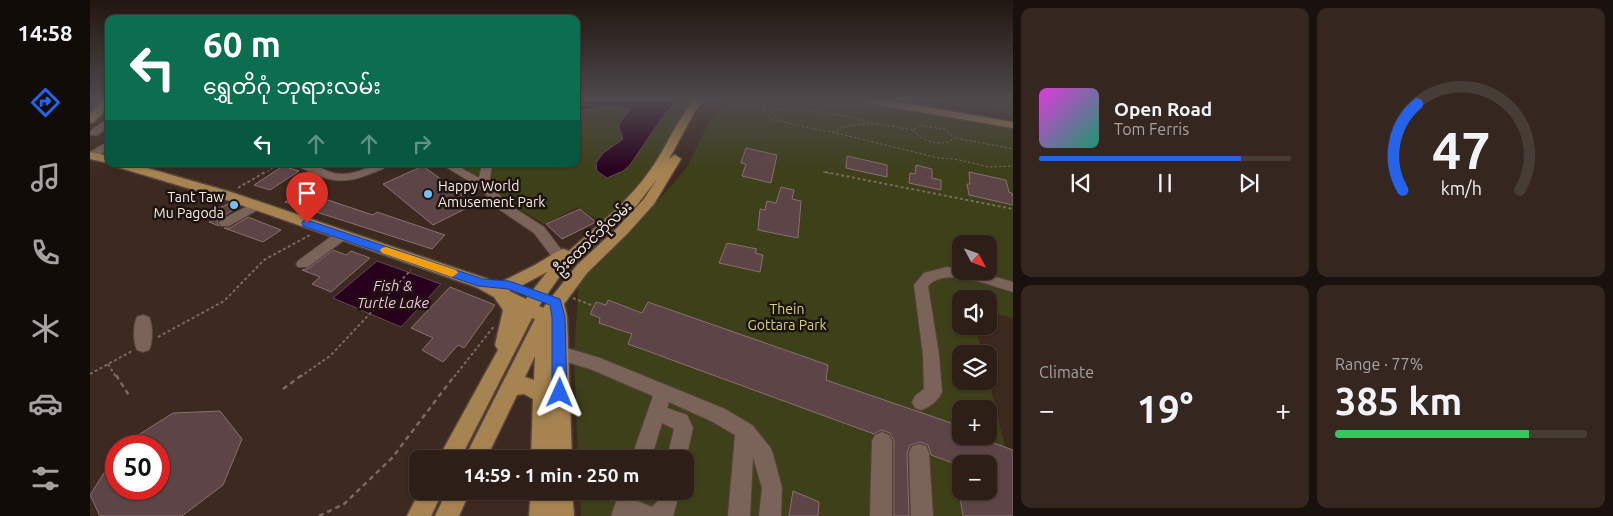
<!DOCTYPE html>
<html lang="en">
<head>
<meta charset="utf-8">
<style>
  :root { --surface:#2d1f17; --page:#352720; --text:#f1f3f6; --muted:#a7a2a1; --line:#483d36; --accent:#2563eb }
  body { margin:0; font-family:Ubuntu,"Noto Sans Myanmar",sans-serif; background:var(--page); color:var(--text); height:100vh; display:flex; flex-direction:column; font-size:19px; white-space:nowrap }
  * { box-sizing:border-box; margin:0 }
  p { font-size:16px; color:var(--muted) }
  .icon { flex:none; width:28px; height:28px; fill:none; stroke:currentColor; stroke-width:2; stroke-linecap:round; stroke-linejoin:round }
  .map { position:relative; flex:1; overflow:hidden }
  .panel { display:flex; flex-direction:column; gap:8px; padding:8px; background:#19110d; width:600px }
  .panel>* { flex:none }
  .top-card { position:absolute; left:15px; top:15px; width:475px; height:152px; border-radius:10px; box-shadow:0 1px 4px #0004,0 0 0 1px var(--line); background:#0b6e4f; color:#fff; overflow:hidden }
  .needle { width:32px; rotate:131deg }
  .buttons { position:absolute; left:862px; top:235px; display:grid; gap:10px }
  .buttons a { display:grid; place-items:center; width:45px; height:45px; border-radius:10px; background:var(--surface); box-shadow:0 1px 4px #0004,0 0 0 1px var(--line); font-size:25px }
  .speed { position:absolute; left:15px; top:435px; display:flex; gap:10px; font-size:25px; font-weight:700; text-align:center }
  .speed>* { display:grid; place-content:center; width:65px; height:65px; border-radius:50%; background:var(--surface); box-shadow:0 1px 4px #0004,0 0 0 1px var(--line); line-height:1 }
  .speed .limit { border:8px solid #d22; background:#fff; color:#111 }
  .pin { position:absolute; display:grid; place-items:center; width:42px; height:42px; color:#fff; margin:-51px -21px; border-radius:50% 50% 50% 0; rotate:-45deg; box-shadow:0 0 5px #0007 }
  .pin .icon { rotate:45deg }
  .me { position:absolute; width:55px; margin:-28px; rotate:1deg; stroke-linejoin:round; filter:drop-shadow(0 0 4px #0008) }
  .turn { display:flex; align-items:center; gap:18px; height:105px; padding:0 15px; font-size:22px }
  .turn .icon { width:65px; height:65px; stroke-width:2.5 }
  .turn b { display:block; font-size:35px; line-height:42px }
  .lanes { display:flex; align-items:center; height:48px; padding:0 15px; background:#0003; justify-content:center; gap:25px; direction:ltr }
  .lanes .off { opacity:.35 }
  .big { font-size:38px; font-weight:600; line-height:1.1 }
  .panel .card { flex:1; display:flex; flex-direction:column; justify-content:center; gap:8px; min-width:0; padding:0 18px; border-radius:10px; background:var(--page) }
  .panel .dial { align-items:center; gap:0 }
  .dial svg { height:130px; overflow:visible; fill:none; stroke:var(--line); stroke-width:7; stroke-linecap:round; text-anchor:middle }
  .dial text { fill:var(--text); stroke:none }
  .song { display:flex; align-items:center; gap:15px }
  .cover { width:60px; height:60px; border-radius:8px; background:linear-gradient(135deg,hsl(300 70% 55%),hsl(160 70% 35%)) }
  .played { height:5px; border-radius:2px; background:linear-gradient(90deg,var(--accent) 80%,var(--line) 80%) }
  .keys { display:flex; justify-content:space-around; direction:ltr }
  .heat { display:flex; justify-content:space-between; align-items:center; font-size:28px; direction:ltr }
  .charge { height:8px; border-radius:4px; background:linear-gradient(90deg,#34c759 77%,var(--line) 0) }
  .panel .tiles { flex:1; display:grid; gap:8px; grid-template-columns:repeat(2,1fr) }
  .trip { position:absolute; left:319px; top:450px; width:285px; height:50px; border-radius:10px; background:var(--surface); box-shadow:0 1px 4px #0004,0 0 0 1px var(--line); font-weight:600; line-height:50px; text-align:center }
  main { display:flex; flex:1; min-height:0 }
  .tabs { display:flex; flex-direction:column; width:90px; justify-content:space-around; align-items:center; background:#120c09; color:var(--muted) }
  .tabs .icon { width:35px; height:35px }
  .tabs .active { color:var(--accent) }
  .tabs b { font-size:22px; color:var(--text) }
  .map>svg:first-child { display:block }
</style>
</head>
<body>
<main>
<nav class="tabs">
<b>14:58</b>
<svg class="icon active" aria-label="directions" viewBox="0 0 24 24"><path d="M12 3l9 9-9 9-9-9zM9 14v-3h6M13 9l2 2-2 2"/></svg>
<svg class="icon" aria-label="music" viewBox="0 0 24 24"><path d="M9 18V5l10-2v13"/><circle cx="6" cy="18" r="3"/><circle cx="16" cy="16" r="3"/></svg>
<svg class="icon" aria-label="phone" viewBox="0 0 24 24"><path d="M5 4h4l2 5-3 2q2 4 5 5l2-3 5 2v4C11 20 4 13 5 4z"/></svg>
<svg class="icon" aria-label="climate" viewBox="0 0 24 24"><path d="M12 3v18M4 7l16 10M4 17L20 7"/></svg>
<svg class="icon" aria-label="car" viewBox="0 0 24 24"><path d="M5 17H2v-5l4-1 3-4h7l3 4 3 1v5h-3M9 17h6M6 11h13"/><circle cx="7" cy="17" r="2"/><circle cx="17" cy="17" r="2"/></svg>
<svg class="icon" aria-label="filters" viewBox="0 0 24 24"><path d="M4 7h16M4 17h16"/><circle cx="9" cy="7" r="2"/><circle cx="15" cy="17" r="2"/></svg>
</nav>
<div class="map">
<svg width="923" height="516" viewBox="0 0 923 516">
  <rect width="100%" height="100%" fill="#3c291f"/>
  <g fill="#3d4019" fill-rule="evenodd">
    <path d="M486,100H606C579,144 554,192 509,222L489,207L454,224L418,202L411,194L367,164H486Z"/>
    <path d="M639,100H763L923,126V318L899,312V299H871V326H886L892,354H871V381L899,380L917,456L923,516H491L490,491H595V459H488L484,356L489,278L550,221L596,169L620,120ZM871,244H899V271H871ZM871,409H899V436H871ZM871,464H899V491H871Z"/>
    <polygon points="829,100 923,100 923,115"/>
  </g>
  <g fill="#28001e" stroke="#664659">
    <polygon points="486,100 587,100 572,118 540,165 533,171 517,178 507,171 506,163 513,153 533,139 529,128 529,124 540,109 515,106 486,112"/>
    <polygon points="287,261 351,284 311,327 243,298"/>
  </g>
  <g fill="#5d4547" stroke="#8a6f71">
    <polygon points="656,148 687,155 681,183 652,176 656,164 651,163"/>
    <polygon points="757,156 797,165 797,177 756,168"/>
    <polygon points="826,165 842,169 842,178 851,180 851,190 819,183 820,173 825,174"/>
    <polygon points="193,166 209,171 180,190 164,185"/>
    <polygon points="333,166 385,204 343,225 293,184"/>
    <polygon points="879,172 916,180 919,192 922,193 923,197 923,205 879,195 877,184 880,184"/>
    <polygon points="691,187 704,190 702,199 711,201 708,238 668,230 670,209 675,210 677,201 686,203"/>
    <polygon points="211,191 283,215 287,212 355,235 342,249 195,202"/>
    <polygon points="140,203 149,206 129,219 127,222 129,226 119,222 126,219 115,215"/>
    <polygon points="490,209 506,222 472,239 456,224"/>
    <polygon points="158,217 168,221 191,230 173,242 134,228 140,228"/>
    <polygon points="637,243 667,249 665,253 673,255 670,272 629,263"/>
    <polygon points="243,250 256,255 261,251 280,258 241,292 222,284 230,277 212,270 219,268"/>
    <polygon points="360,287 405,305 374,348 368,345 353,362 332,350 343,338 321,328"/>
    <polygon points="518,300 552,313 558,302 738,365 736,380 870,426 871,436 884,436 923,450 923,516 873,516 869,491 899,491 899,464 871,464 871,466 841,455 838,445 830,442 820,445 817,453 819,516 804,516 804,441 800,433 791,430 784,434 538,344 542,334 509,323 510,318 500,314 506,302 516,305"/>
    <polygon points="130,411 152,439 133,485 92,516 10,516 0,495 26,454 26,489 69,489 69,446 31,446 83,413"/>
    <polygon points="703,491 729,502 728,516 699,516"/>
  </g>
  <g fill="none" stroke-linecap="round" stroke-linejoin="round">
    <defs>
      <g id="minor">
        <polygon points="19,118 19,126 8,135 0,135 0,131"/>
        <polygon points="19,141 19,149 6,157 0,158 0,152"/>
        <path d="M207,164C211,164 215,163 219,164C231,166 240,175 253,174C270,174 281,163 299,164C295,169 288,171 282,173C252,186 236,181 208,166Z"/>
        <polygon points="351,164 364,164 389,178 392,164 402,164 399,184 418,204 454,227 479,260 481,263 479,266 469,266 444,233 410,210 389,187"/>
        <polygon points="167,201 171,202 173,205 171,208 139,226 131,226 129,223 131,220"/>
        <polygon points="252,231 257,232 259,235 257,238 218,267 208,267 206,264 208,261 247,232"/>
        <path d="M857,267L871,269V271H884L923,282V292C901,286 856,266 838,286L849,355L852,392C848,401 840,407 831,410L825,408L822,402L825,396L834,389L833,355L824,285L834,273Z"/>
        <path d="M53,315L59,317C63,325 63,342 59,350L53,352L47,350C43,342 43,325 47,317Z"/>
        <polygon points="470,346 510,358 635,409 662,425 680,447 683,454 692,488 691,516 669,516 672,488 663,457 660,516 638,516 645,435 621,421 579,402 577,408 597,415 603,428 595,463 595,459 577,459 584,429 572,423 561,459 541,459 563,396 500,369 464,358 462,353 464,348"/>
        <polygon points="792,432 799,435 802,441 802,516 780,516 782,441 785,435"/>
        <polygon points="829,444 836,446 839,453 843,516 821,516 819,453 822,446"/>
        <polygon points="530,491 550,491 547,501 562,507 567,502 570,491 590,491 583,516 521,516"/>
      </g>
      <g id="major">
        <polygon points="13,100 19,100 19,106 4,122 0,123 0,114"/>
        <path d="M605,100H615L605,111L579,159L585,155L591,159L564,204L537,234L497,273L474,304L477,317L482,459H441L443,399L434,394L427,395L396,459H374L445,319L442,318L370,459H348L408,350L405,345L413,310L404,297L386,287L131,198L27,167L25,164H43L141,192L398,279L412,287L413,281L445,265L468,251L473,249L479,251C508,225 539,201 561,169C577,147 586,120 605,100ZM567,179L554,199L527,228L487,265L453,308L449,306L470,276L547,205ZM457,272L436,299L419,291L425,289ZM445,356L444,380L435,377Z"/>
        <polygon points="773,100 796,100 923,122 923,128 778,103"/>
        <polygon points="0,152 19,156 19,163 0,159"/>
        <polygon points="330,491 353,491 341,516 317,516"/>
        <polygon points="357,491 380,491 369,516 345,516"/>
        <polygon points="441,491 482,491 484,516 439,516"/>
      </g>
    </defs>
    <use href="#minor" stroke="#56453d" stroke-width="2"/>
    <use href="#major" stroke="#56453d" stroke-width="3"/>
    <g stroke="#7a6960" stroke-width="1" stroke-dasharray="2.5 2" stroke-linecap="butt">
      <path d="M674,109C713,109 752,114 789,124H771L753,127L744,132L734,131L681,119L673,112Z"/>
      <polyline points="789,124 823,130"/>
      <path d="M831,125L856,130L865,138C852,148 833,142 823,130Z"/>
      <polyline points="742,132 849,158 865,159 899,167 923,166"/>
      <polyline points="866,138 923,149"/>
      <polyline points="733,172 741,174"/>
      <polyline points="173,174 189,164"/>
    </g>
    <g stroke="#7a6960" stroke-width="2" stroke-dasharray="3 2.5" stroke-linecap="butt">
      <polyline points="735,172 923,209"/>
      <polyline points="148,188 175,172"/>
      <polyline points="483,298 504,306"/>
      <polyline points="68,337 134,301 174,260 220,235"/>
      <polyline points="18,364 26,377"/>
      <polyline points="0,374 42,351"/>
      <polyline points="210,377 240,356 321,270"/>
      <polyline points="364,377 405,325"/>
    </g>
    <g stroke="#7a6960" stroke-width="2.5" stroke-dasharray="5 4" stroke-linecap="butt">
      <polyline points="26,375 40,397"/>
      <polyline points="193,389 212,375"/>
      <polyline points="229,516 254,504 302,458 365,375"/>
    </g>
    <use href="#minor" fill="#7a6358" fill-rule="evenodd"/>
    <use href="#major" fill="#a68350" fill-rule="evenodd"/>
  </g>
  <linearGradient id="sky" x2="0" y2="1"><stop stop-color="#211711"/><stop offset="0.58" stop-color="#50494d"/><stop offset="1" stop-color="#50494d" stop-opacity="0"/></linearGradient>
  <rect width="923" height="172" fill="url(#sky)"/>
  <polygon fill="#2563eb" stroke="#184099" points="217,220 393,279 419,281 470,299 475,317 477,393 475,398 470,399 464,398 462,393 462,317 460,305 418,289 388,286 213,226 212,223 213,221"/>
  <polygon fill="#f59e0b" points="296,247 366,270 368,273 362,277 292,253 290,250 292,248"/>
  <g fill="#74c0f6" stroke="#1d1410" stroke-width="2">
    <circle cx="338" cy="194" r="5"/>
    <circle cx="144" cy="205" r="5"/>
  </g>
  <g text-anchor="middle" stroke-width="5" stroke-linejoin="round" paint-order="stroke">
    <g font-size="14" fill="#f8eae4" stroke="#1d1410" text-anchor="start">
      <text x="348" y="191">Happy World<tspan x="348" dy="16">Amusement Park</tspan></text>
      <text x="134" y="202" text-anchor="end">Tant Taw<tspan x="134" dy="16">Mu Pagoda</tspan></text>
    </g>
    <g font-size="14" fill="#f8eae4" stroke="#1d1410">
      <text transform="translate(503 238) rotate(-43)" y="5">ဦးထောင်ဘိုလမ်း</text>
    </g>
    <g font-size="14" fill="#ced77d" stroke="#1d1410">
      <text x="697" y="314">Thein<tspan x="697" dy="16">Gottara Park</tspan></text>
    </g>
    <g font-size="15" font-style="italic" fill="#fcbbe5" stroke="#1d1410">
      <text x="303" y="291">Fish &amp;<tspan x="303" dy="17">Turtle Lake</tspan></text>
    </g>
  </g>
</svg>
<div class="buttons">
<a><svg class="needle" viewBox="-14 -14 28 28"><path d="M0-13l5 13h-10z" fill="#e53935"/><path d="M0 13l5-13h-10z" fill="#a7a2a1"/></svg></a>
<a><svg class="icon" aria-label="sound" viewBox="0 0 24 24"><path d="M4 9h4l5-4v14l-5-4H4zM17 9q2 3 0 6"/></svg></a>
<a><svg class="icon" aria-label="layers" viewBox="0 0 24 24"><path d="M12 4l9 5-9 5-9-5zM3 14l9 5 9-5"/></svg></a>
<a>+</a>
<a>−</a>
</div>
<div class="speed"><div class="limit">50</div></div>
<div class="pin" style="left:217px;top:223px;background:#d93025"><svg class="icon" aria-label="arrive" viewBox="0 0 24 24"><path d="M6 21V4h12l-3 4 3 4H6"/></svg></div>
<svg class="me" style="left:470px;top:393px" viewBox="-20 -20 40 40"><path d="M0-17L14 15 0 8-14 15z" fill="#2563eb" stroke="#fff" stroke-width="4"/></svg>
<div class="trip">14:59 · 1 min · 250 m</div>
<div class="top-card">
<div class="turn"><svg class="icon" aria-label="left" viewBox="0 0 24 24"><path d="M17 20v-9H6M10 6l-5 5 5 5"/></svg><div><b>60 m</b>ရွှေတိဂုံ ဘုရားလမ်း</div></div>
<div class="lanes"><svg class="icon" aria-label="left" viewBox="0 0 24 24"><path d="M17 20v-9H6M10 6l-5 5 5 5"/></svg><svg class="icon off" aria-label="ahead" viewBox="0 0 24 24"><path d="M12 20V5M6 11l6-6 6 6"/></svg><svg class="icon off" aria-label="ahead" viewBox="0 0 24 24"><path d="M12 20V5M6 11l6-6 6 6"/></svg><svg class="icon off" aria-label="right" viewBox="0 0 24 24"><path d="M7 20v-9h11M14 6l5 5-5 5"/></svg></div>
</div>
</div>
<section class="panel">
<div class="tiles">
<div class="card">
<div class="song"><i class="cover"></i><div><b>Open Road</b><p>Tom Ferris</p></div></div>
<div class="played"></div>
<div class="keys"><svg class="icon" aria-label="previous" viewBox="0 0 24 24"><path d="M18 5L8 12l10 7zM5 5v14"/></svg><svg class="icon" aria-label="pause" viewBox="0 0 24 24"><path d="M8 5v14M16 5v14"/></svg><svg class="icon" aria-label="next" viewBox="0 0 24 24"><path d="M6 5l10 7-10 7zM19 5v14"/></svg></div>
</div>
<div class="card dial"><svg viewBox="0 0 100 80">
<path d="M14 69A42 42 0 1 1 86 69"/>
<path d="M14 69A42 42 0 0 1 23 16" stroke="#2563eb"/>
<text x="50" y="56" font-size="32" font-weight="700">47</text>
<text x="50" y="72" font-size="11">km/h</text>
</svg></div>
<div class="card"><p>Climate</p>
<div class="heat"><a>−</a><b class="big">19°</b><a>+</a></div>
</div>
<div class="card"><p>Range · 77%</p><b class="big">385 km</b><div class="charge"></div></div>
</div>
</section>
</main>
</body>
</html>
